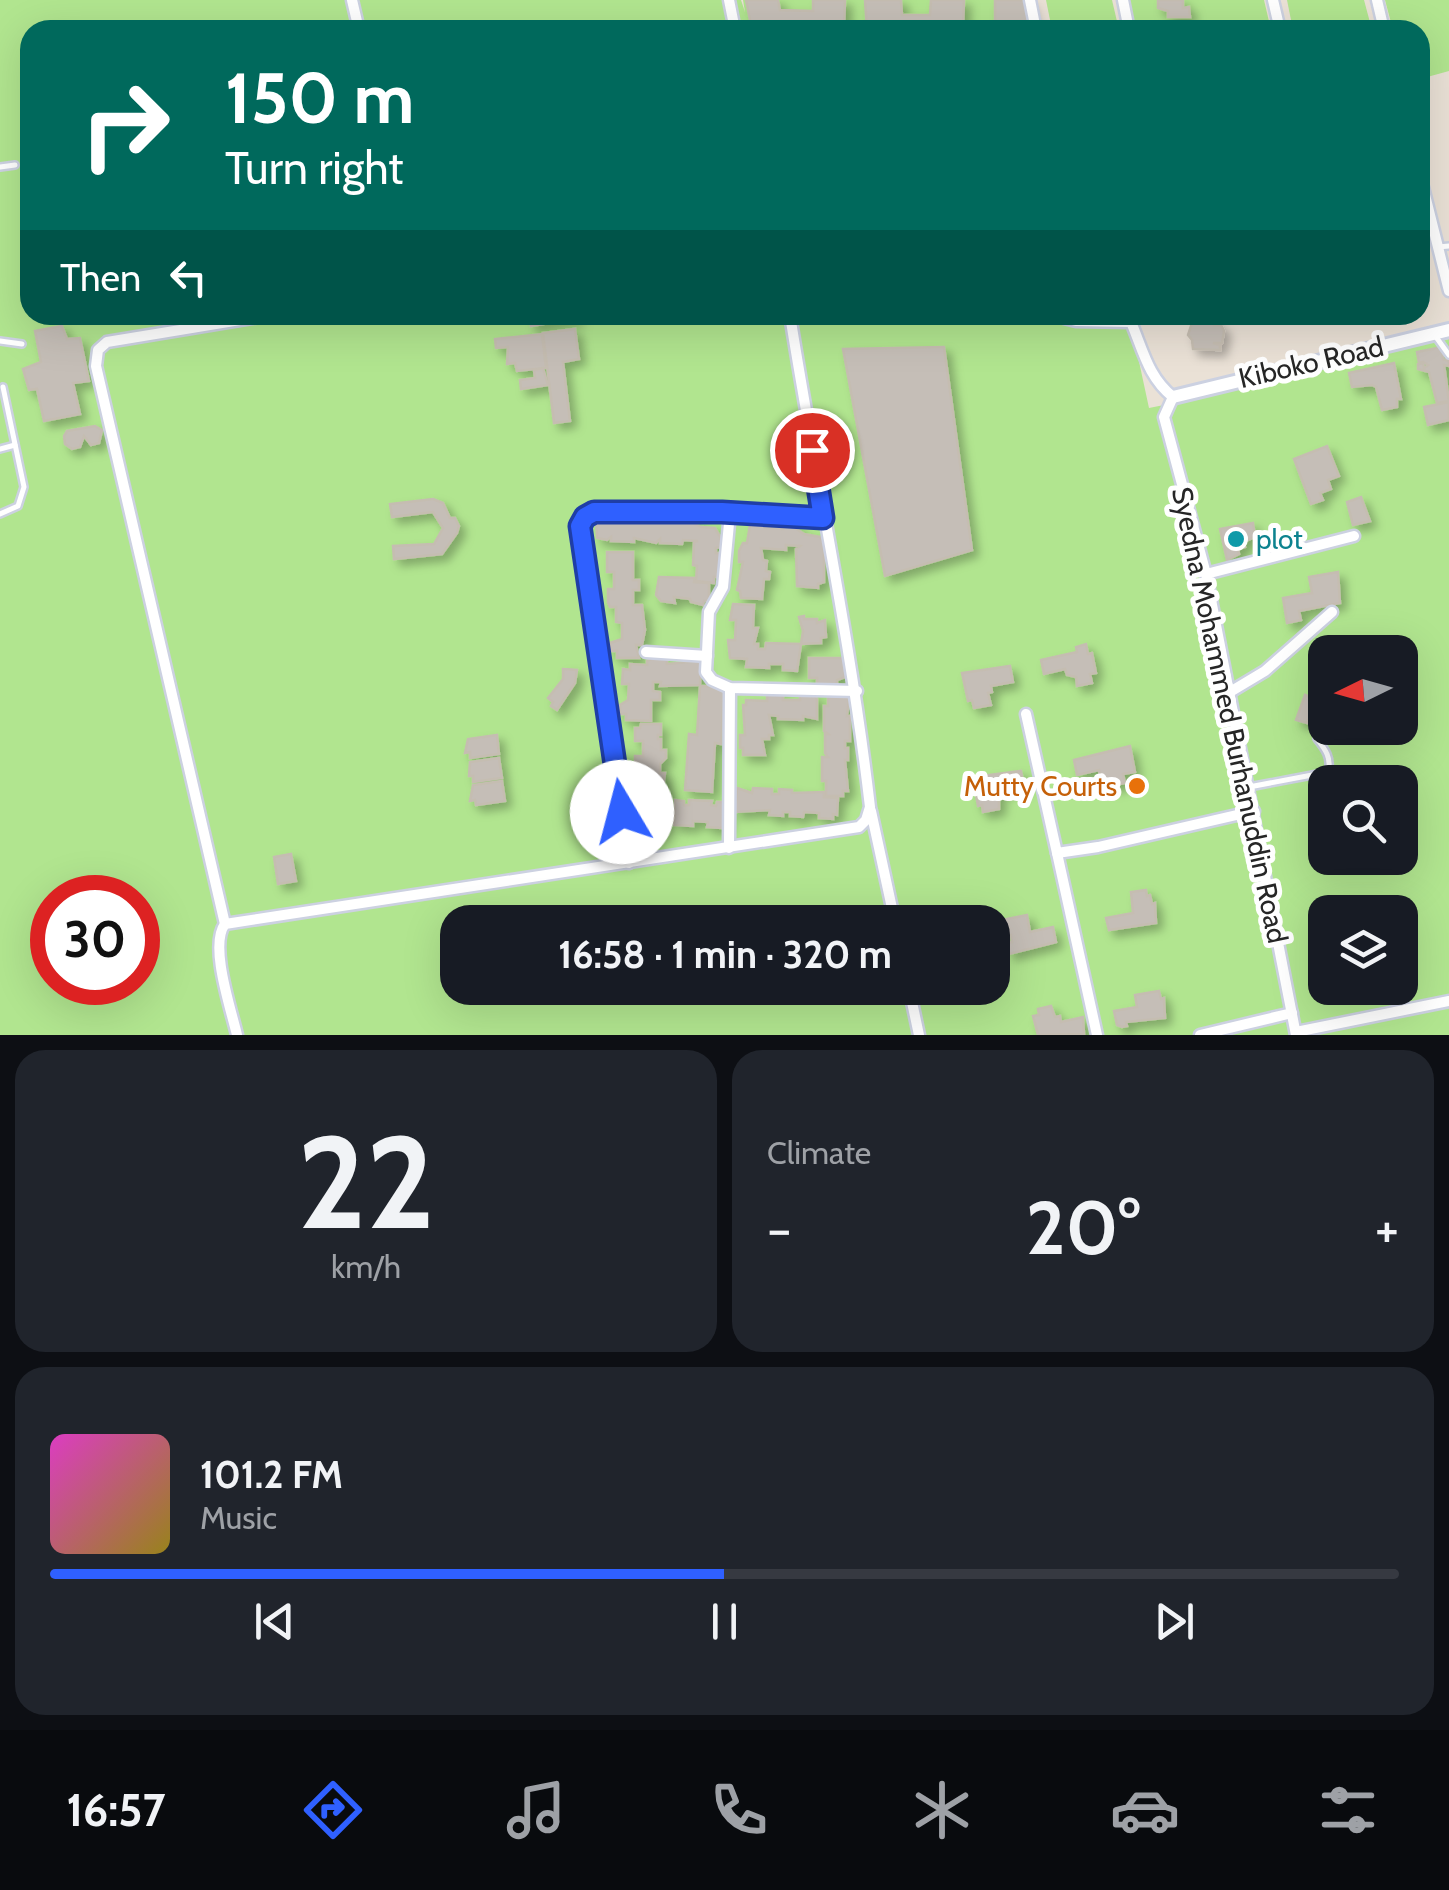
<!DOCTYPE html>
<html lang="en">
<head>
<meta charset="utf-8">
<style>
  :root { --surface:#171b24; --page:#20242c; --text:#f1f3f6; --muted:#9ea1a6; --line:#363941; --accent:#2f60ff }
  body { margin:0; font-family:Cabin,sans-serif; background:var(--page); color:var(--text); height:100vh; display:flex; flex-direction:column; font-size:38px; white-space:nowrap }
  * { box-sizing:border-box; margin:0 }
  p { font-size:32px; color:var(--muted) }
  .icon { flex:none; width:55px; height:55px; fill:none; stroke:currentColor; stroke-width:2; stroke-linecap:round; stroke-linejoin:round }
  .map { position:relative; height:1035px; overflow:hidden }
  .panel { display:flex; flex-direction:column; gap:15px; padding:15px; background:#0d0f14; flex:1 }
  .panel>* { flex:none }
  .hud { position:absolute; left:20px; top:20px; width:1410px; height:305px; border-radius:30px; box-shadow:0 10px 40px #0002; background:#00695c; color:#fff; overflow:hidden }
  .needle { width:65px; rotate:265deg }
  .buttons { position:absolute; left:1308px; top:635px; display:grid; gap:20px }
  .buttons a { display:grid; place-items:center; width:110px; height:110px; border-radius:20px; background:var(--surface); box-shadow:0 10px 40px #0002; font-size:50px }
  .speed { position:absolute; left:30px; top:875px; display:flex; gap:20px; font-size:50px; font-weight:700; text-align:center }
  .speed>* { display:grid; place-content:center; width:130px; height:130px; border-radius:50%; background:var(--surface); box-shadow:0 10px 40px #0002; line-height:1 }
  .speed .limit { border:15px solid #d22; background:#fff; color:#111 }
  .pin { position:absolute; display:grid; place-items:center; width:85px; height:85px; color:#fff; margin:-42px; border:5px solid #fff; border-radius:50%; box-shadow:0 2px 10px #0007 }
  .me { position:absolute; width:110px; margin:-55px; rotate:352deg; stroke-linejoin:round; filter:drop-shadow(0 0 8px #0008) }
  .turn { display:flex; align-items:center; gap:35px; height:210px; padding:0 40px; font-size:45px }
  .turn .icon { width:130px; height:130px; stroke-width:2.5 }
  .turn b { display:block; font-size:70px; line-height:85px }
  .then { display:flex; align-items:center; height:95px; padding:0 40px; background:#0003; gap:20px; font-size:38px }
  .big { font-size:75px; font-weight:700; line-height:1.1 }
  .panel .widget { flex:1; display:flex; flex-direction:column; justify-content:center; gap:15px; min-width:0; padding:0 35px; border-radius:30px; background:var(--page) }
  .panel .dial { align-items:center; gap:0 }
  .dial b { font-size:130px; line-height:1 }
  .song { display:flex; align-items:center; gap:30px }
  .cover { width:120px; height:120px; border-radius:15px; background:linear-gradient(135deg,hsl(310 70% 55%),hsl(50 70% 35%)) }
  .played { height:10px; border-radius:5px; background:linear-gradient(90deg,var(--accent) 50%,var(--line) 50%) }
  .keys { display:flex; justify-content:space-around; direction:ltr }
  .heat { display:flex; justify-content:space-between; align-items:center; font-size:55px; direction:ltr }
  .panel .tiles { flex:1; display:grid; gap:15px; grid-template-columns:1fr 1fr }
  .widget:last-child { grid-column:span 2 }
  .trip { position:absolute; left:440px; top:905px; width:570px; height:100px; border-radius:30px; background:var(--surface); box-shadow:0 10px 40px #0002; font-weight:700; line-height:100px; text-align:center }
  .dock { display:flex; height:160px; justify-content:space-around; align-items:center; background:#090b0e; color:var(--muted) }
  .dock .icon { width:70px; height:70px }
  .dock .current { color:var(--accent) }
  .dock b { font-size:45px; color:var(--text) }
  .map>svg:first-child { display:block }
</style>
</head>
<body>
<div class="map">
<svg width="1449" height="1035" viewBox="0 0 1449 1035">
  <defs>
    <filter id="shadow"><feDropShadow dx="6" dy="6" stdDeviation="5" flood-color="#0004"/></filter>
  </defs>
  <rect width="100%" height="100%" fill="#eae1d6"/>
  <g fill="#b1e58f" fill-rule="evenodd">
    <path d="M0,0H741L745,12L743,0H1026L1032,30H30V315H1129L1149,408L1174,403L1173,397L1449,339V1035H0ZM1325,652H1400V728H1325ZM1325,782H1400V858H1325ZM52,898H138V982H52ZM1325,912H1400V988H1325ZM458,922H992V988H458Z"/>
    <polygon points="1046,0 1112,0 1119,30 1052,30"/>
    <polygon points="1129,0 1264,0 1271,30 1135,30"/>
    <polygon points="1287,0 1364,0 1372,30 1293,30"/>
    <polygon points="1385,0 1449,0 1449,71 1420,79 1420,30 1393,30"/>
  </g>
  <g fill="#c5beb7" stroke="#c5bdb1" stroke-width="2.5" filter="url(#shadow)">
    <polygon points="746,0 778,0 780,10 813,11 813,0 845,0 844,30 752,30"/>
    <polygon points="865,0 901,0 902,15 930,15 931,0 964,0 963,30 867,30"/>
    <polygon points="995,0 1028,0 1035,30 995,30"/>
    <polygon points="1158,0 1183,0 1183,8 1189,7 1190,17 1168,17 1168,11 1158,8"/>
    <polygon points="530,315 577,315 578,318 531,326"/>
    <polygon points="1213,316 1214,325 1221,325 1224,331 1222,343 1213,343 1220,345 1220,350 1193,349 1192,340 1188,335 1192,323 1199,322 1199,317"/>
    <polygon points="62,326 67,339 80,338 89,381 73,383 80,414 44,421 37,389 29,390 23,369 41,362 35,331"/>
    <polygon points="575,329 579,359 563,362 570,421 554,423 543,333"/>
    <polygon points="542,334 546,368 517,371 515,363 507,364 508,347 496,348 495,339"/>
    <polygon points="944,347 972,550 885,576 843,349"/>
    <polygon points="1442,347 1443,359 1449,361 1449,366 1444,365 1449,401 1437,403 1429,372 1418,369 1418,364 1423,363 1424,368 1428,365 1423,362 1419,363 1417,352"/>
    <polygon points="1394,363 1401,399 1397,399 1397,407 1382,410 1376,387 1372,385 1352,387 1349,373"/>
    <polygon points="543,368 548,385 521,389 520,380 535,378 534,370"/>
    <polygon points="1449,402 1449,420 1428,425 1424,407"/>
    <polygon points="95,426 102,430 99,443 91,445 84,436 80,447 72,449 65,444 64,436 67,431"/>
    <polygon points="1327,446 1339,476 1328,480 1331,489 1320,493 1323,500 1311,504 1294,459"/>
    <polygon points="1361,497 1370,521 1353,525 1347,502"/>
    <polygon points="433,499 443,503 450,518 455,518 459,526 457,533 442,554 394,559 393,546 434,544 443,528 433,512 392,517 390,504"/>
    <polygon points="604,515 615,516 616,519 643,517 643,520 664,518 664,521 681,522 681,519 692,519 693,523 701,527 715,528 721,538 721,547 716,548 716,553 721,553 719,577 714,577 714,583 696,581 697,566 693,565 694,542 698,541 683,540 682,544 660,543 660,539 656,543 634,538 634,542 611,541 611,537 607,540 597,538 596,519 603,518"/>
    <polygon points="755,522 765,524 765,528 783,529 783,525 796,525 795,528 804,534 820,537 824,543 824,582 818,584 818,588 797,586 796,549 800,546 786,545 786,550 761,548 763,560 767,561 766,571 770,572 769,579 764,579 762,599 741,598 740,591 737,590 743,562 739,562 739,551 743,543 747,543 750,525"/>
    <polygon points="1253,523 1255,537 1243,542 1245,547 1238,549 1239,554 1227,560 1220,529"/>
    <polygon points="607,552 633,552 633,580 639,580 639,590 633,590 633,605 642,605 645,630 642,645 636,645 639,658 617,658 617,651 610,651 610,643 622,639 622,623 616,622 616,607 610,607 608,602 608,589 614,589 614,572 607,572"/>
    <polygon points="1338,572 1340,603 1299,611 1301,620 1287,623 1283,598 1312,593 1309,577"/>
    <polygon points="659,577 695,578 694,582 709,583 709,601 704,601 703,605 691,602 690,599 674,597 675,603 661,601 656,595"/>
    <polygon points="733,604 754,605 753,628 758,628 754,644 758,644 758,649 765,649 766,643 801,644 797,671 783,670 783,664 769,664 769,668 746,667 747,659 730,658 728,640 735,640 736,620 730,620"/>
    <polygon points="804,616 804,619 817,619 817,623 825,620 826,637 821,638 821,643 801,644 803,631 799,617"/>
    <polygon points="1086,644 1088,654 1092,653 1096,673 1090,674 1092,683 1077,686 1076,677 1067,675 1065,669 1044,674 1041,660 1077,652 1076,647"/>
    <polygon points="653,658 667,659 667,664 701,661 700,685 660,686 661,682 653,682 653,691 660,692 660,700 651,700 651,721 626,720 626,714 620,714 620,705 628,700 629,684 622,684 623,669 630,670 630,664 647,665 647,661"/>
    <polygon points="809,658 846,658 845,677 837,680 837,685 817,685 817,678 809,678"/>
    <polygon points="1010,666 1013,682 991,686 992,692 988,693 991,705 974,708 972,700 968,701 962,673"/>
    <polygon points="563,669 577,670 575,683 557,710 551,706 553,702 548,698 563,679"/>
    <polygon points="700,686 724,687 721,744 715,743 712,792 685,790 689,734 697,735"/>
    <polygon points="828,692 850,692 847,716 850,716 850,741 845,741 845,748 848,748 848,760 845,760 848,791 843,791 843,796 826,796 826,781 822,781 822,757 828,757 825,753 825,734 828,734 824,731 824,706 828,706"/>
    <polygon points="1323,692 1323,728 1308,720 1307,723 1296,720 1305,695 1320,701"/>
    <polygon points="767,694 783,694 783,700 800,700 800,695 814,695 817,699 817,719 803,716 803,720 778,719 778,716 769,715 773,735 769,735 769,739 762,739 765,755 743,755 743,748 740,748 740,735 745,735 743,705 746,705 746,700 767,701"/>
    <polygon points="641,724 661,724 661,735 658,735 658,739 661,739 661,750 666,750 666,758 660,764 660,773 665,773 663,788 666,788 666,813 661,813 663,826 643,827 642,820 638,820 638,807 646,807 646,789 640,789 640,775 635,770 635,756 643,756 643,741 635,741 635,728 640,728"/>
    <polygon points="497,735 499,754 470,758 470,752 465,753 468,739"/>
    <polygon points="1130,746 1135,772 1123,774 1125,783 1109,786 1107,779 1100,776 1099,770 1077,775 1074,760"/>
    <polygon points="499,758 502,778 473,782 473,776 469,776 470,762"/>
    <polygon points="1021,771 1024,786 999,791 999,809 983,812 982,805 978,806 973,777"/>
    <polygon points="502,781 505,801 476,805 475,800 470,801 473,785"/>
    <polygon points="737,788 752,793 753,788 772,789 772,794 779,794 779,789 792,790 792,793 824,792 824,797 838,798 837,815 833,814 833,819 819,818 819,813 804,812 803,817 790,816 790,812 783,812 783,816 769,815 770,810 735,812"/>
    <polygon points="675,800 684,801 684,805 689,805 689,800 712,801 711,805 716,806 717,802 727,802 726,825 722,828 707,827 708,822 693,821 693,826 674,825"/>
    <polygon points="291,854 296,881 278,884 274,857"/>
    <polygon points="1146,890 1147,896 1150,895 1152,904 1155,903 1156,923 1109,930 1106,918 1133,913 1131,892"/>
    <polygon points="1027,915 1030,932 1053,927 1056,942 1009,954 1007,943 1012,942 1011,935 1006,936 1002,920"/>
    <polygon points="1159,991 1161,999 1164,998 1165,1018 1126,1022 1127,1026 1122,1027 1117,1025 1114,1011 1137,1007 1135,995"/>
    <polygon points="1051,1006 1055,1017 1060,1016 1061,1022 1083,1017 1084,1034 1038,1035 1033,1016 1039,1015 1038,1009"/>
  </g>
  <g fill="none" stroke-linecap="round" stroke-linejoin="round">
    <defs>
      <g id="service">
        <polyline points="0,167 15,165"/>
        <polyline points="1438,247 1449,246"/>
        <polyline points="1436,337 1449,355"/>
        <polyline points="0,341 22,344"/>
        <polyline points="0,449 15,445"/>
        <polyline points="0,514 18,506 24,487 3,387"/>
        <path d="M1249,787L1328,772C1332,758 1325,749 1317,739"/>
      </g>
      <g id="minor">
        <polyline points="352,0 359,30"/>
        <polyline points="729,0 735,30"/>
        <polyline points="1030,0 1036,30"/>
        <polyline points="1123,0 1129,30"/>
        <polyline points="1273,0 1280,30"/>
        <polyline points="1377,0 1384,30"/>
        <polyline points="1420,175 1449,291"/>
        <path d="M1052,315L1076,321L1131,322C1143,350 1148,377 1173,397L1164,417L1206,574L1296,1035"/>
        <polyline points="730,513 723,587 709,612 706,672 712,680 730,688 857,691"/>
        <polyline points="1206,574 1354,536"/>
        <polyline points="646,652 707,656"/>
        <polyline points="1230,692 1265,671 1332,612"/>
        <polyline points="1026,714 1057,853 1098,847 1254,811"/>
        <polyline points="871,811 895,922"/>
        <polyline points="729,848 730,688"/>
        <polyline points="1057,853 1097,1035"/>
        <polyline points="629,863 580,526 585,517 594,512 723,512 823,518"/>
        <polyline points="225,924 96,366 98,350 107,342 271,315"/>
        <polyline points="909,988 919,1035"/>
        <polyline points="1296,1032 1449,1001"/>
        <path d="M237,1035C231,1009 209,945 225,924L859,827L866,820L870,807C851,642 816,479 790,315"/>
        <polyline points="1200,1035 1292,1013"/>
      </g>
      <polyline id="tertiary" points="1173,397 1449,330"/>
    </defs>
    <use href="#service" stroke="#ccd1e1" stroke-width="10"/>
    <use href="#minor" stroke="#ccd1e1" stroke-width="15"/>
    <use href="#tertiary" stroke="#ccd1e1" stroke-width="18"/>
    <use href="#service" stroke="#fff" stroke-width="5"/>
    <use href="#minor" stroke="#fff" stroke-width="10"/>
    <use href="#tertiary" stroke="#fff" stroke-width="12"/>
  </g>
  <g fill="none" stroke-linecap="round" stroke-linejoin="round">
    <defs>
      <polyline id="route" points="622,812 580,526 585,517 594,512 722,512 823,518 812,450"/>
    </defs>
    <use href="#route" stroke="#1f3ea6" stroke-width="25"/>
    <use href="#route" stroke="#2f60ff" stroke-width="18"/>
  </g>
  <circle fill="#0f9aa8" stroke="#fff" stroke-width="4" cx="1236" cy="539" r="10"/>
  <circle fill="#e8710a" stroke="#fff" stroke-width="4" cx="1137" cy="786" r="10"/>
  <g text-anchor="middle" stroke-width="10" stroke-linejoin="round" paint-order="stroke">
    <g font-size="28" fill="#262626" stroke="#fff">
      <text transform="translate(1311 362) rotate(-13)" y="10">Kiboko Road</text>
      <text transform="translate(1230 715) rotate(78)" y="10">Syedna Mohammed Burhanuddin Road</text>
    </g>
    <g font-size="28" fill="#0d838f" stroke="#fff" text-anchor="start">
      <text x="1256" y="549">plot</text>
    </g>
    <g font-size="28" fill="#c56008" stroke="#fff" text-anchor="end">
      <text x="1117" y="796">Mutty Courts</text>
    </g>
  </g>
</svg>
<div class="buttons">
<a><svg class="needle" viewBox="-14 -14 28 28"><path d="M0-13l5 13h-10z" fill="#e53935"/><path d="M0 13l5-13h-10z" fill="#9ea1a6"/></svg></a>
<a><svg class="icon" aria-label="search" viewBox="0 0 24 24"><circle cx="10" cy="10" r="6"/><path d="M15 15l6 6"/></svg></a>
<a><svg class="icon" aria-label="layers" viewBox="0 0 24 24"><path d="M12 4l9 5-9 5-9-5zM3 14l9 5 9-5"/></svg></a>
</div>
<div class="speed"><div class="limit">30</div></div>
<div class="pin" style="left:812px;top:450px;background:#d93025"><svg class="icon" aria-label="arrive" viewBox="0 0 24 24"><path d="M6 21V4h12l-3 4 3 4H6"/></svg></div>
<svg class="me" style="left:622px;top:812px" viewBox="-20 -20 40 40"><circle r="19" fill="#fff"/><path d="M0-13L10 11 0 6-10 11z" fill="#2f60ff"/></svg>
<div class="trip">16:58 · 1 min · 320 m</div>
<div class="hud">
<div class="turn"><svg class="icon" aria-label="right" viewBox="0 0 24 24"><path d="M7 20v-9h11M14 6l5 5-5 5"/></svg><div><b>150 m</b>Turn right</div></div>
<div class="then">Then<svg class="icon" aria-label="left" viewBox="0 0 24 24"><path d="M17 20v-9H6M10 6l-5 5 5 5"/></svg></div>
</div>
</div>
<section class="panel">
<div class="tiles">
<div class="widget dial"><b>22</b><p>km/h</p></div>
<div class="widget"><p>Climate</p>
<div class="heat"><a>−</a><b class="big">20°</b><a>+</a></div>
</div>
<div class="widget">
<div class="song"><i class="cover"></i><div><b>101.2 FM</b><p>Music</p></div></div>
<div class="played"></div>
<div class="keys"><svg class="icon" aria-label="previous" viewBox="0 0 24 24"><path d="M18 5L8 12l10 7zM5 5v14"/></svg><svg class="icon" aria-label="pause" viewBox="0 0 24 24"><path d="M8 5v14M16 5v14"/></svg><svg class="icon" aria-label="next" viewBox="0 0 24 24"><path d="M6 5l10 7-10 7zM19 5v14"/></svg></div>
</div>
</div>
</section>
<nav class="dock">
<b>16:57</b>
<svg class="icon current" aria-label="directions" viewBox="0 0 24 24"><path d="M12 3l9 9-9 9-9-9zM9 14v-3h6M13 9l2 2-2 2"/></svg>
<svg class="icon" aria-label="music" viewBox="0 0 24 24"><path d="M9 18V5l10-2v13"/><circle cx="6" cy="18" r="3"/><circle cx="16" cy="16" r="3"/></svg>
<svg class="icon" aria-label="phone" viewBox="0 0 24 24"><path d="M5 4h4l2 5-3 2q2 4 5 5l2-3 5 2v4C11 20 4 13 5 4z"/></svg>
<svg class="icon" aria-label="climate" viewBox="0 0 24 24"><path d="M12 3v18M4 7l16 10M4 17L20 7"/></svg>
<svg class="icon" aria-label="car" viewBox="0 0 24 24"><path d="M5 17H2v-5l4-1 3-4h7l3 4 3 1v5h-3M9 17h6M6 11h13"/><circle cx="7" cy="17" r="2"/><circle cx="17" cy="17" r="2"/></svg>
<svg class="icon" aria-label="filters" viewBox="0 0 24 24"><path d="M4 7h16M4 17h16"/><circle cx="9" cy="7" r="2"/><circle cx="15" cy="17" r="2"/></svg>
</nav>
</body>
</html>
